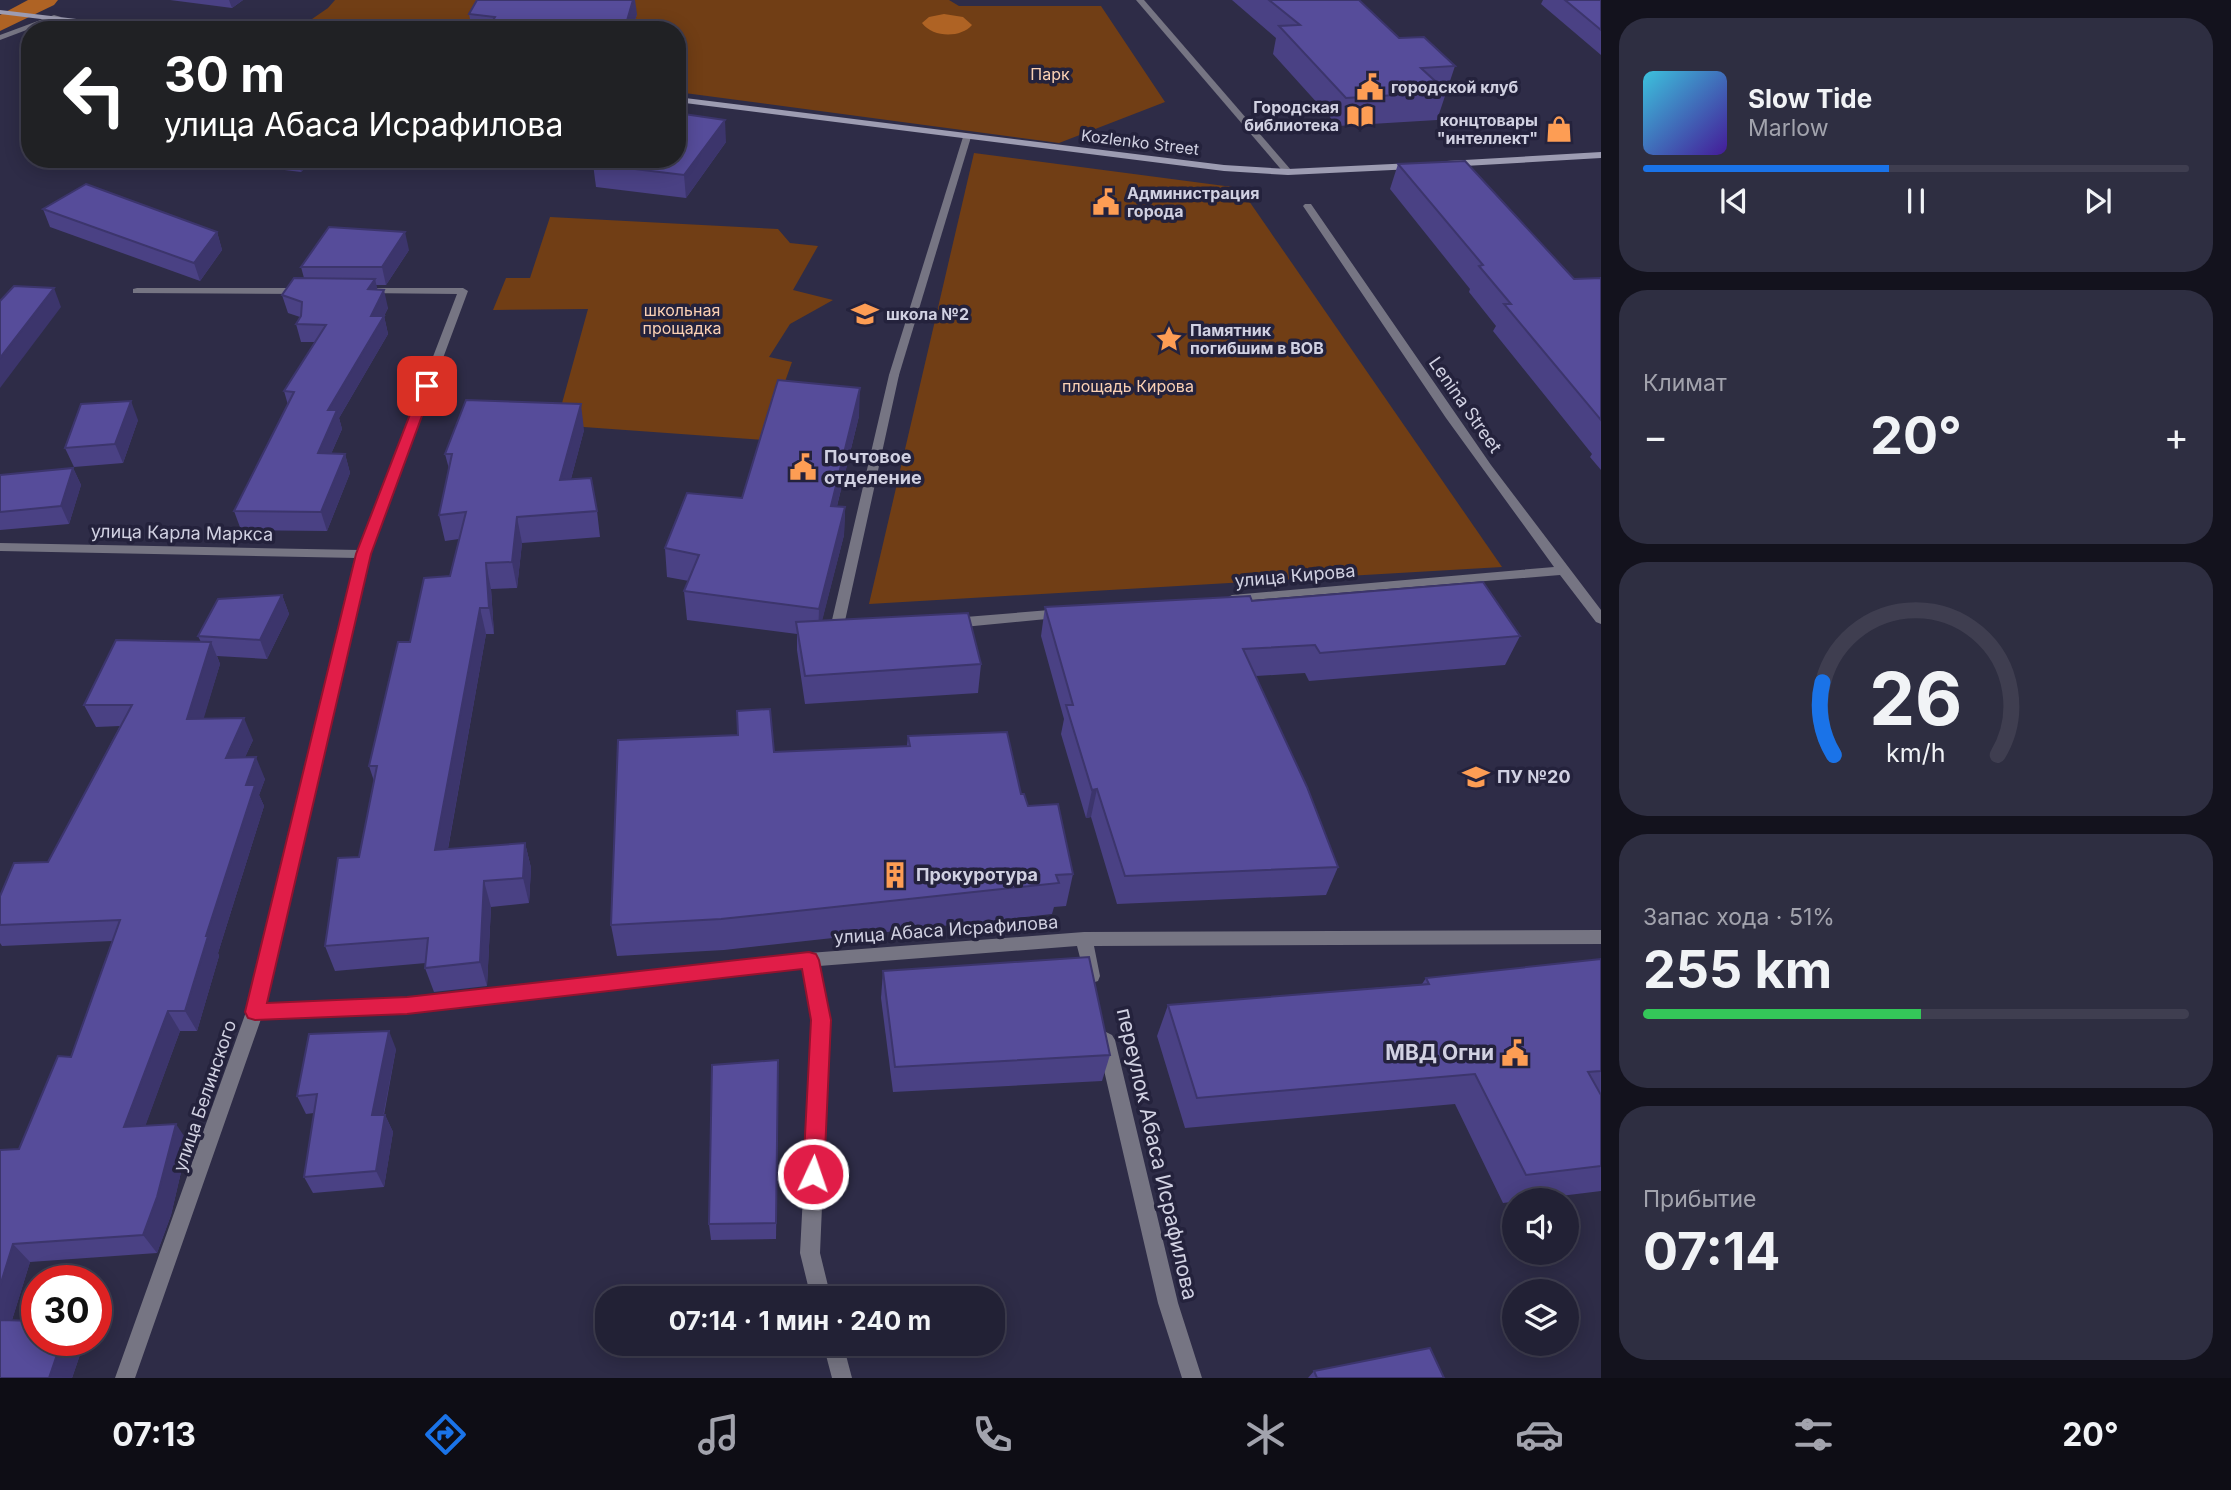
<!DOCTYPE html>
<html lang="ru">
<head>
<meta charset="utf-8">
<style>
  :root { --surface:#222135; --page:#2e2e41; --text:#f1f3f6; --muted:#a2a3ad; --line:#3f3e50; --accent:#1a73e8 }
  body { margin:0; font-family:Inter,sans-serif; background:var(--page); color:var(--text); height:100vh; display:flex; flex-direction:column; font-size:26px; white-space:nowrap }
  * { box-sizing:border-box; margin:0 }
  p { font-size:23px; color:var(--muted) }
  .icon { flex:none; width:38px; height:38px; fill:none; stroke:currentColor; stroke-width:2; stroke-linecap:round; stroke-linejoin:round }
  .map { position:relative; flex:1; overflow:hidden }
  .sheet { display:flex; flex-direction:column; gap:18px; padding:18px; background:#13121d; width:630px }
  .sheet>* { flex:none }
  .top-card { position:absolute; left:21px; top:21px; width:665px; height:147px; border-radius:28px; box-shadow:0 4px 18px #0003,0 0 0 2px var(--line); background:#202124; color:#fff; overflow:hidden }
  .tools { position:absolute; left:1502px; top:1188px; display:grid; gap:14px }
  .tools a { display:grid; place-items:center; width:77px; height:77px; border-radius:50%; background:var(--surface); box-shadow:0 4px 18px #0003,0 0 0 2px var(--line); font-size:35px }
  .speed { position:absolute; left:21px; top:1265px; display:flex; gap:14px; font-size:35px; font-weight:700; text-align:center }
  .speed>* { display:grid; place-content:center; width:91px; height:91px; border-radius:50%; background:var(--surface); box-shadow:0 4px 18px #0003,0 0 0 2px var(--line); line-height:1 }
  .speed .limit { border:10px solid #d22; background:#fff; color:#111 }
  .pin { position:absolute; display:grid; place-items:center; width:60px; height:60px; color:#fff; margin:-30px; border-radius:14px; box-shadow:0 4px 10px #0006 }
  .me { position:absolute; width:77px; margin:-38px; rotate:3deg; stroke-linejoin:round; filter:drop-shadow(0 0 5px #0008) }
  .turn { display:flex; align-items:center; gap:24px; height:147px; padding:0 28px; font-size:32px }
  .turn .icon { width:91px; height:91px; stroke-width:2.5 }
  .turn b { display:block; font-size:49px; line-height:60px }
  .big { font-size:52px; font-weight:700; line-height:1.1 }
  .sheet .tile { flex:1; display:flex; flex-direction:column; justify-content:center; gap:10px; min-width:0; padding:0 24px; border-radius:28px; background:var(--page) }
  .sheet .dial { align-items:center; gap:0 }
  .dial svg { height:182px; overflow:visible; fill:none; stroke:var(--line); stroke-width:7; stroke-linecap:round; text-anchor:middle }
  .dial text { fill:var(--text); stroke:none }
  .song { display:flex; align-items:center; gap:21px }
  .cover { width:84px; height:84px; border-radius:10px; background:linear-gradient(135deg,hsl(190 70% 55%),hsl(260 70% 35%)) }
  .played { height:7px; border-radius:4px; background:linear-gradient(90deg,var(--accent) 45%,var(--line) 45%) }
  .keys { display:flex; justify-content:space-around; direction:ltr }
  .heat { display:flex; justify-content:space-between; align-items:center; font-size:38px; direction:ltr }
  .charge { height:10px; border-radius:5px; background:linear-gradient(90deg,#34c759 51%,var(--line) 0) }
  .trip { position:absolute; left:595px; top:1286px; width:410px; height:70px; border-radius:28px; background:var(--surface); box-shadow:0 4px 18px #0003,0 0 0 2px var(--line); font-weight:700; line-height:70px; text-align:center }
  .tabs { display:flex; height:112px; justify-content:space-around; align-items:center; background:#0e0d15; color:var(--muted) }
  .tabs .icon { width:49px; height:49px }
  .tabs .selected { color:var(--accent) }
  .tabs b { font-size:32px; color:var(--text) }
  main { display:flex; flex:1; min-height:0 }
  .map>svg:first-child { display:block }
</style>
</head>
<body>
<main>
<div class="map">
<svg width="1601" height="1378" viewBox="0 0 1601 1378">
  <rect width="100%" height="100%" fill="#2e2c47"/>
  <g fill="#713e15">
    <polygon points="335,0 949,0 959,6 1101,6 1165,102 1059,143 677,92 677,30 296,30 328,8"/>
    <polygon points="974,153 1240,188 1502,567 869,604"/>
    <polygon points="550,217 778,229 790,243 818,246 793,290 833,300 790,324 769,357 792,362 764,440 556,425 588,309 493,310 506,278 530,278"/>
  </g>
  <path fill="#af6324" d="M944,14L963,17L972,25C961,38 933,38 922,23L929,17Z"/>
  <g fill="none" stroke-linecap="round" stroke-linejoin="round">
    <polygon fill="#af6324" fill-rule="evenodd" points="28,0 58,0 54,5 0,31 0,15"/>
    <polygon fill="#767583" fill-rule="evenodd" points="967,134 971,137 899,375 898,377 890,377 889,375 963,137"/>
    <g fill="#767583" fill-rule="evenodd">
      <polygon points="1136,0 1144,0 1291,170 1291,174 1285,174"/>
      <polygon points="54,15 61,17 0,40 0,35"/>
      <polygon points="1305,204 1311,204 1491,465 1601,610 1601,624 1596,622 1560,575 1227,602 1225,599 1232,595 1554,567 1446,418 1303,206"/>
      <polygon points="137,288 304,288 309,291 304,294 133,293 133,289"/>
      <polygon points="366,288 463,288 468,291 370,554 265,1004 406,998 809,953 1084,932 1601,930 1601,944 1094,946 1100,976 1098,981 1092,983 1086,981 1077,946 819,966 830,1020 820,1253 831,1298 811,1298 800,1253 812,1020 802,968 406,1012 261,1019 135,1378 115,1378 246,1012 357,558 0,551 0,543 359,550 457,294 362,293 361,291"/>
      <polygon points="894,372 899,375 843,630 846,633 844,636 836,638 829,633 889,375"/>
      <polygon points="1062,609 1067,611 1069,614 1067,617 953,628 946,623 953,618"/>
      <polygon points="1106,1032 1112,1035 1115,1040 1178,1303 1202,1378 1182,1378 1158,1303 1097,1040 1100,1035"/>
      <polygon points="823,1344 843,1344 852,1378 832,1378"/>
    </g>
    <g fill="#9d9cb2" fill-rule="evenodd">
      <polygon points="0,10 153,28 157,30 131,30 0,14"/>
      <polygon points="677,97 1224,165 1288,169 1413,163 1417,166 1413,169 1288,175 1224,171 677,102"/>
      <polygon points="1601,152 1601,158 1447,167 1443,164 1447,161"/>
    </g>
  </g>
  <g fill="#4a4184">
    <polygon points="170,0 243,0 232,8"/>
    <polygon points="1232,0 1359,0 1399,38 1455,66 1437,120 1338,126 1273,54 1276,38"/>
    <polygon points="1543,0 1601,0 1601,55 1541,4"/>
    <polygon points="469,14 637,14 632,30 472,30"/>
    <polygon points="726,142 686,198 596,187 593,164"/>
    <polygon points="258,159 313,159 301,172 260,167"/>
    <polygon points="1398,164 1574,279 1601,278 1601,470 1590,457 1592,454 1493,331 1496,326 1469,292 1470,289 1390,189"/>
    <polygon points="43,209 217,232 222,250 200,281 50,227"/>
    <polygon points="409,250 386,285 376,285 377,290 388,308 384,316 388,334 339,418 342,429 331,454 345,454 350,473 327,531 241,530 234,511 288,405 284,391 315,342 301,342 296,324 300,317 288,313 282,295 304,278 301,267"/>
    <polygon points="859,416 837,506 845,507 844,535 822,620 981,664 978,693 805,704 797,650 797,634 687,620 684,591 689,581 667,577 665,548 742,498"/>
    <polygon points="138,420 123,463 74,467 65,448"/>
    <polygon points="584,430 571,479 597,511 600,537 522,543 517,588 491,589 494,634 486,634 448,849 525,843 531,868 529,903 491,907 487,986 434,992 425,968 426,963 335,971 325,946 359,857 374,781 369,766 410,642 450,576 459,539 445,541 439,515 449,469 445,454"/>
    <polygon points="73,468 81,485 69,524 0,530 0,475"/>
    <polygon points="282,595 289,614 267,659 217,656 220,664 203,719 253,740 245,757 265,779 259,795 264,806 218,953 219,956 197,1031 180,1031 145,1126 188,1142 171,1215 157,1253 30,1262 12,1320 37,1340 85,1340 72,1378 0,1378 19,1149 71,1057 112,941 2,946 0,943 0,896 48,862 120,726 96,727 84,705 201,642 198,636"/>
    <polygon points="1045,607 1520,636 1505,665 1309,681 1305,673 1256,676 1338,867 1326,895 1117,904 1091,817 1086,818 1061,734 1064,719 1041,636"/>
    <polygon points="908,736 1021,794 1028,806 1073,874 1066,906 1054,907 1052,914 724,950 617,956 611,925 774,752 907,746"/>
    <polygon points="1601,959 1601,1191 1503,1203 1455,1104 1185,1128 1157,1036 1168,1005 1422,984 1426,978"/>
    <polygon points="883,971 1110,1055 1102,1081 893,1092 881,998"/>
    <polygon points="396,1049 384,1115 385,1115 393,1132 384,1187 313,1193 304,1177 314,1113 306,1114 297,1096"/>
    <polygon points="778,1060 776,1239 711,1240 709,1224"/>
    <polygon points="1314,1371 1444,1378 1308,1378"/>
  </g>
  <g fill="#3c356c">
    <polygon points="229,0 243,0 232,8"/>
    <polygon points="633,0 635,0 637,14 632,30 626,30 626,24"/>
    <polygon points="725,120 726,142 686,198 684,175"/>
    <polygon points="297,159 313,159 301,172"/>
    <polygon points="217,232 222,250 200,281 194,263"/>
    <polygon points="405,232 409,250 386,285 382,267"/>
    <polygon points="375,279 379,296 368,289"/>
    <polygon points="54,288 61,307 0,388 0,358"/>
    <polygon points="384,290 388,308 384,316 388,334 339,418 342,429 323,472 318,453 328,410 371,316"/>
    <polygon points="860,388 859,416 830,534 831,506"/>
    <polygon points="131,401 138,420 123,463 115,444"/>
    <polygon points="581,404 584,430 564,505 560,480"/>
    <polygon points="345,454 350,473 327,531 321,512"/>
    <polygon points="73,468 81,485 69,524 61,506"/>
    <polygon points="845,507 844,535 818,637 819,609"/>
    <polygon points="517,517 522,543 517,588 512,562"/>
    <polygon points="486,563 491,589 494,634 489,608"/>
    <polygon points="282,595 289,614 267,659 260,640"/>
    <polygon points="480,608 486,634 443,876 435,850"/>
    <polygon points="211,642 220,664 197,741 187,719"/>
    <polygon points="244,718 253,740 235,779 226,758"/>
    <polygon points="256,757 265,779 259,795 264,806 218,953 219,956 197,1031 185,1011 246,785"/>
    <polygon points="1097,789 1091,817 1086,818 1092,790"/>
    <polygon points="525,843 531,868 529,903 523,878"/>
    <polygon points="484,881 491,907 487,986 480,962"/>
    <polygon points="168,1011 180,1031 138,1146 124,1127"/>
    <polygon points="389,1031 396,1049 380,1132 372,1115"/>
    <polygon points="778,1060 778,1077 776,1239 776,1223"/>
    <polygon points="385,1115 393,1132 384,1187 376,1171"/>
    <polygon points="176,1124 188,1142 171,1215 157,1253 143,1235"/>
    <polygon points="13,1244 30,1262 7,1336 0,1330 0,1286"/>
    <polygon points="62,1340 85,1340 72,1378 49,1378"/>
  </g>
  <g fill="#564c9a" stroke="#3c356c" stroke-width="2">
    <polygon points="477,0 633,0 626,24 492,22 495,17 469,14"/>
    <polygon points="1269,0 1359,0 1399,38 1424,37 1455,66 1421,68 1447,92 1346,98 1279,26 1300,25"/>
    <polygon points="1565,0 1601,0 1601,30"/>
    <polygon points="677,113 725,120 684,175 593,164 599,159 677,159"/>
    <polygon points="1465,161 1574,279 1601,278 1601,420 1504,304 1511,304 1479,266 1483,265 1398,164"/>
    <polygon points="86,184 217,232 194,263 43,209"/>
    <polygon points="329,227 405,232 382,267 301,267"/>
    <polygon points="294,278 375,279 368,289 384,290 371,316 384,316 328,410 337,410 318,453 345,454 321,512 234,511 294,392 284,391 326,325 296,324 301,316 302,302 282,295"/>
    <polygon points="14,286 54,288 0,358 0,301"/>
    <polygon points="778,380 860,388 831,506 845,507 819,609 684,591 699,555 665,548 687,493 742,498"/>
    <polygon points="466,400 581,404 560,480 591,478 597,511 517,517 512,562 486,563 489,608 480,608 435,850 525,843 523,878 484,881 480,962 425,968 428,938 325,946 338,858 359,857 377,766 369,766 398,642 410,642 424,578 450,576 466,512 439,515 452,454 445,454"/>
    <polygon points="131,401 115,444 65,448 81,404"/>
    <polygon points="73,468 61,506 0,512 0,475"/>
    <polygon points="1483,582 1520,636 1320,653 1315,645 1243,649 1307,787 1338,867 1125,876 1097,789 1092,790 1066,705 1073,705 1045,607 1250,596 1252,601"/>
    <polygon points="282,595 260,640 198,636 218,599"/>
    <polygon points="968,613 981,664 805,676 796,622"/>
    <polygon points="116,640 211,642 187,719 244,718 226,758 256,757 246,785 255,785 206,936 208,936 185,1011 168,1011 124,1127 176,1124 157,1197 143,1235 13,1244 0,1286 0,1150 19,1149 58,1056 71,1057 120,920 0,925 0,896 14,863 48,862 132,705 84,705"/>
    <polygon points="770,709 774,752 910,746 908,736 1007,732 1021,794 1024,794 1028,806 1058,804 1073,874 1056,875 1059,883 721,919 611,925 618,740 738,735 737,711"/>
    <polygon points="1089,957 1110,1055 895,1067 883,971"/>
    <polygon points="1601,959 1601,1071 1588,1072 1601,1095 1601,1166 1526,1175 1475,1074 1197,1098 1168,1005 1429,984 1426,978"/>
    <polygon points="389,1031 372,1115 385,1115 376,1171 304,1177 317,1094 297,1096 309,1034"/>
    <polygon points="778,1060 776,1223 709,1224 712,1065"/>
    <polygon points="0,1320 37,1321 37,1340 62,1340 49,1378 0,1378"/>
    <polygon points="1430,1348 1444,1378 1317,1378 1314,1371"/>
  </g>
  <polygon fill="#e11d48" stroke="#92132f" stroke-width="2" points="427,383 433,386 371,554 267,1003 407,997 809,952 816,954 819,960 831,1020 824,1174 821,1181 813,1184 806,1181 803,1174 811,1020 802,969 407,1014 255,1020 248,1018 245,1012 356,554 421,386"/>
  <defs>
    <symbol id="civic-bare" viewBox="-9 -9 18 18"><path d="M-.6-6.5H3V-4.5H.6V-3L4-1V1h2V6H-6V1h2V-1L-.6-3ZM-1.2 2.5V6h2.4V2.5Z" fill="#fd9d54" stroke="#24223c" stroke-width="2.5" paint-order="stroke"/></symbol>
    <symbol id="library-bare" viewBox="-9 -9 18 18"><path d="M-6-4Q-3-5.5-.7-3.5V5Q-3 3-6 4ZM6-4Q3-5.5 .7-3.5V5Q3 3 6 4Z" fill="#fd9d54" stroke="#24223c" stroke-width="2.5" paint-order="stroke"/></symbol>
    <symbol id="shop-bare" viewBox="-9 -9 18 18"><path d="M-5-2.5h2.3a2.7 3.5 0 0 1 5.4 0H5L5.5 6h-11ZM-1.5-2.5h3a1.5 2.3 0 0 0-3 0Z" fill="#fd9d54" stroke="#24223c" stroke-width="2.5" paint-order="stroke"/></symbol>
    <symbol id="school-bare" viewBox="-9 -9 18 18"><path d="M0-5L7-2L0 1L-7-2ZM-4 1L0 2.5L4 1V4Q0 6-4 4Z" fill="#fd9d54" stroke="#24223c" stroke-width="2.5" paint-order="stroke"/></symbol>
    <symbol id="sight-bare" viewBox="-9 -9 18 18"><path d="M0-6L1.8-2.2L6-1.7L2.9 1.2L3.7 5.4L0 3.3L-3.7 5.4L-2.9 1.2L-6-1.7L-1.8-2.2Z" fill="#fd9d54" stroke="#24223c" stroke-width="2.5" paint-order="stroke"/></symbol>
    <symbol id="university-bare" viewBox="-9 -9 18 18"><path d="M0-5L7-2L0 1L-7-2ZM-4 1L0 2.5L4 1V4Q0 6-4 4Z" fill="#fd9d54" stroke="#24223c" stroke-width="2.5" paint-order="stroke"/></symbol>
    <symbol id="building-bare" viewBox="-9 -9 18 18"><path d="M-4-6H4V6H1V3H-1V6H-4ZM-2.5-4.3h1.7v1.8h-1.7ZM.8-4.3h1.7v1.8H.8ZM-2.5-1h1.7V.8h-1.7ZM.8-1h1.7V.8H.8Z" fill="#fd9d54" stroke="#24223c" stroke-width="2.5" paint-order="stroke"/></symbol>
  </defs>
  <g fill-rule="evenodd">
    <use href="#civic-bare" x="1351" y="68" width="38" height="38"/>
    <use href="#library-bare" x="1341" y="97" width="38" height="38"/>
    <use href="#shop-bare" x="1540" y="110" width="38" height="38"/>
    <use href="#civic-bare" x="1087" y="183" width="38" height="38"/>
    <use href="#school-bare" x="846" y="295" width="38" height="38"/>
    <use href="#sight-bare" x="1150" y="320" width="38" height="38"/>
    <use href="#civic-bare" x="784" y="448" width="38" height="38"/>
    <use href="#university-bare" x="1457" y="758" width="38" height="38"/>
    <use href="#building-bare" x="876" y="856" width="38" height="38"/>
    <use href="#civic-bare" x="1496" y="1034" width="38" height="38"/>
  </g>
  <g text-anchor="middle" stroke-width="7" stroke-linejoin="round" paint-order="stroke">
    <g font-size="16" fill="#fbd1b4" stroke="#24223c">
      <text x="1050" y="80">Парк</text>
      <text x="682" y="316">школьная<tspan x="682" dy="18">прощадка</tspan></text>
      <text x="1128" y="392">площадь Кирова</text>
    </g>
    <g font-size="16" font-weight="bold" fill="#d1d1e2" stroke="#24223c" text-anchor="start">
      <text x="1391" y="93">городской клуб</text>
      <text x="1339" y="113" text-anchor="end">Городская<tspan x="1339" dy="18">библиотека</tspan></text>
      <text x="1538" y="126" text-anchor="end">концтовары<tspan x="1538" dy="18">"интеллект"</tspan></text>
      <text x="1127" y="199">Администрация<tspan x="1127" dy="18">города</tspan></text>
      <text x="886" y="320">школа №2</text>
      <text x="1190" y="336">Памятник<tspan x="1190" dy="18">погибшим в ВОВ</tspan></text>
    </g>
    <g font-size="16" fill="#d1d1e2" stroke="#24223c">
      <text transform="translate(1140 142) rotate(7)" y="6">Kozlenko Street</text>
    </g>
    <g font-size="18" fill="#d1d1e2" stroke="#24223c">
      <text transform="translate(1465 405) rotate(55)" y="6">Lenina Street</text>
      <text transform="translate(182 533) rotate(1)" y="6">улица Карла Маркса</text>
      <text transform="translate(1295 576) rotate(-5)" y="6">улица Кирова</text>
      <text transform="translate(946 930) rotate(-4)" y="6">улица Абаса Исрафилова</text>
      <text transform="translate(205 1096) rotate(-71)" y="6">улица Белинского</text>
    </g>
    <g font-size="18" font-weight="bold" fill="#d1d1e2" stroke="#24223c" text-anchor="start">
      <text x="824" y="463">Почтовое<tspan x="824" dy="21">отделение</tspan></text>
      <text x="1497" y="783">ПУ №20</text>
      <text x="916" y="881">Прокуротура</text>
    </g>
    <g font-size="21" font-weight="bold" fill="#d1d1e2" stroke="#24223c" text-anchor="end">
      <text x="1494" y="1060">МВД Огни</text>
    </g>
    <g font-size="21" fill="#d1d1e2" stroke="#24223c">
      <text transform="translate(1157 1154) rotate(77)" y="7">переулок Абаса Исрафилова</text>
    </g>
  </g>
</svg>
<div class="tools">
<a><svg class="icon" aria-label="sound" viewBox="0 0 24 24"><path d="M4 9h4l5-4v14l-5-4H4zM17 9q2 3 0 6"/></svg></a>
<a><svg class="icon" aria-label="layers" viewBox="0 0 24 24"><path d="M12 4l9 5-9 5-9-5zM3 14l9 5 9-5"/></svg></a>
</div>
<div class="speed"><div class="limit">30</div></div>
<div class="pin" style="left:427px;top:386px;background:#d93025"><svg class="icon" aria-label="arrive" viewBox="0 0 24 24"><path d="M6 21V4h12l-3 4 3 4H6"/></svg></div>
<svg class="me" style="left:813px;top:1174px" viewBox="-20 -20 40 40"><circle r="17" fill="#e11d48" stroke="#fff" stroke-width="3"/><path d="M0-11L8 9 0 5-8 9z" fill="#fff"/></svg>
<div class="trip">07:14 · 1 мин · 240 m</div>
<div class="top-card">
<div class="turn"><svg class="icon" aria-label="left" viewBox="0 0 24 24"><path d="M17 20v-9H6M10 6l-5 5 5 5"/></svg><div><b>30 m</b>улица Абаса Исрафилова</div></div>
</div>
</div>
<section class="sheet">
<div class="tile">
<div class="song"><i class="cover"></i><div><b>Slow Tide</b><p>Marlow</p></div></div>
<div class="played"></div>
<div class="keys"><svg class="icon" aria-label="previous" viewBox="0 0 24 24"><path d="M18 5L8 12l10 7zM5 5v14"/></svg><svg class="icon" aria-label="pause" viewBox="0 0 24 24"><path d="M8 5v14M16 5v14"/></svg><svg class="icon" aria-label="next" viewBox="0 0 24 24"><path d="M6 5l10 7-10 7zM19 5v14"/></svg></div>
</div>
<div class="tile"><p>Климат</p>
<div class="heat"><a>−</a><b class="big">20°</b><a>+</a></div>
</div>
<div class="tile dial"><svg viewBox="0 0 100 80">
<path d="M14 69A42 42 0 1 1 86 69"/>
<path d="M14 69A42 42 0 0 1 9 37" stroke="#1a73e8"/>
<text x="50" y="56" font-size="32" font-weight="700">26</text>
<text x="50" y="72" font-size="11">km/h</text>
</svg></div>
<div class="tile"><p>Запас хода · 51%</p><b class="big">255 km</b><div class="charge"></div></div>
<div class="tile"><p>Прибытие</p><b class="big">07:14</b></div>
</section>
</main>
<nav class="tabs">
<b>07:13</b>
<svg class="icon selected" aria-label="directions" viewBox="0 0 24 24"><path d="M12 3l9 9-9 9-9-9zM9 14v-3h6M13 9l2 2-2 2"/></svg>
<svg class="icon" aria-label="music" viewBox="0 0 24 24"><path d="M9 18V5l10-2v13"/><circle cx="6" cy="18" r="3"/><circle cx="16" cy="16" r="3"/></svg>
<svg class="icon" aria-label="phone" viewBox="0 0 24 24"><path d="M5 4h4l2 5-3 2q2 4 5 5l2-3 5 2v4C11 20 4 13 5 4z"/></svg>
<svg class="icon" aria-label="climate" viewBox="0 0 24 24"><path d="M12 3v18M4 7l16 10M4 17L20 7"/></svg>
<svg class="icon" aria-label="car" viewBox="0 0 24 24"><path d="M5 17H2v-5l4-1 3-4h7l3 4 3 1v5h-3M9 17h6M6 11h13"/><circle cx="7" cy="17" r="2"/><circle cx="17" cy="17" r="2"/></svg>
<svg class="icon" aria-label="filters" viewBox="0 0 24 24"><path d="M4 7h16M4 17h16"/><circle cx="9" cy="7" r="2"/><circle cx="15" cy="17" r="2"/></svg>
<b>20°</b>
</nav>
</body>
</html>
